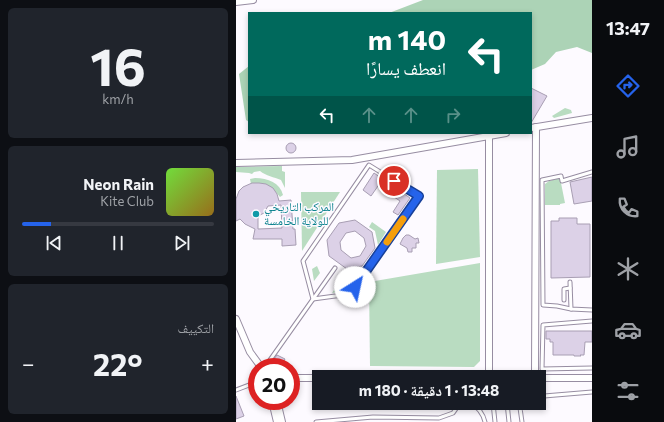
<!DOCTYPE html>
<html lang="ar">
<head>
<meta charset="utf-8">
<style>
  :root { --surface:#171b24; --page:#20242c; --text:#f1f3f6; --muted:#9ea1a6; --line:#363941; --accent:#2563eb }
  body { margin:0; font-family:Commissioner,"Noto Naskh Arabic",sans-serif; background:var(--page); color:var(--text); direction:rtl; height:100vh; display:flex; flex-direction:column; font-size:15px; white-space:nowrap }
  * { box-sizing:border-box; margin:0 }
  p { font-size:13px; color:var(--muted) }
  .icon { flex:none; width:22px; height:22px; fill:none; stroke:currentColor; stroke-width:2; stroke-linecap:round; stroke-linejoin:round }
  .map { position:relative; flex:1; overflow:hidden; direction:ltr }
  .drawer { display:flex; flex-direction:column; gap:8px; padding:8px; background:#0d0f14; width:236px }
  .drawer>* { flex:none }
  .top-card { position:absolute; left:12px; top:12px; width:284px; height:122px; border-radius:0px; box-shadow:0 2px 6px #0003; direction:rtl; background:#00695c; color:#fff; overflow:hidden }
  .speed { position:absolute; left:12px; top:358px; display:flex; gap:8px; font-size:20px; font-weight:700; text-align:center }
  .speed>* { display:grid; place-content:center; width:52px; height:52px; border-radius:50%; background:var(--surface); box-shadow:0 2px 6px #0003; line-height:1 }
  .speed .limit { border:6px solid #d22; background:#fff; color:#111 }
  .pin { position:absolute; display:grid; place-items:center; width:34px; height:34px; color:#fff; margin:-17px; border:2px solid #fff; border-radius:50%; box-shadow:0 1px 4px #0007 }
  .me { position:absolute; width:44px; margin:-22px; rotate:35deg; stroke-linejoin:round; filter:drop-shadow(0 0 3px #0008) }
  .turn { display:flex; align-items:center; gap:14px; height:84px; padding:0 20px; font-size:18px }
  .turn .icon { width:52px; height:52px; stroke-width:2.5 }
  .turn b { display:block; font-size:28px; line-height:34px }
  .lanes { display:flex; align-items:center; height:38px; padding:0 20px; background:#0003; justify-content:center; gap:20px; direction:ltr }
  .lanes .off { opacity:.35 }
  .big { font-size:30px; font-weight:700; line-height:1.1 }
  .drawer .tile { flex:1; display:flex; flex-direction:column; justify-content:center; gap:6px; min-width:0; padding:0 14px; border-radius:6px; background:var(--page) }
  .drawer .dial { align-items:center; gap:0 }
  .dial b { font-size:52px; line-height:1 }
  .song { display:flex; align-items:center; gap:12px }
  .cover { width:48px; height:48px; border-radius:6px; background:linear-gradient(135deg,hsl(100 70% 55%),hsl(40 70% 35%)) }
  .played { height:4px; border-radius:2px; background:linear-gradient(90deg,var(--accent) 15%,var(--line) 15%) }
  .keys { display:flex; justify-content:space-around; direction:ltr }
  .heat { display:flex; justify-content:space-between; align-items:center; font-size:22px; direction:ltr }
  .trip { position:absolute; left:76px; top:370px; width:234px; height:40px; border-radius:0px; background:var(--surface); box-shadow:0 2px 6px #0003; font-weight:700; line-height:40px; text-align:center; direction:rtl }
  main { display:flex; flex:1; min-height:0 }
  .dock { display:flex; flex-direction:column; width:72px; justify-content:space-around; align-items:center; background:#090b0e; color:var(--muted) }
  .dock .icon { width:28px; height:28px }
  .dock .on { color:var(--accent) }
  .dock b { font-size:18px; color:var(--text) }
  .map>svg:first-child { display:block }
</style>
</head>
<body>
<main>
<nav class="dock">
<b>13:47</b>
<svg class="icon on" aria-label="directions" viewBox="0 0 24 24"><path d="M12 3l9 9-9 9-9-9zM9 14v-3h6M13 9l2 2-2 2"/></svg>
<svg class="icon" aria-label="music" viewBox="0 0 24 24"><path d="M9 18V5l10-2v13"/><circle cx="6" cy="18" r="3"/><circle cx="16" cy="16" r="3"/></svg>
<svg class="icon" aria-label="phone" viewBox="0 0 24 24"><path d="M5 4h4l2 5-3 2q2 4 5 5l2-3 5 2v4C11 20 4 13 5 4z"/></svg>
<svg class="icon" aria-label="climate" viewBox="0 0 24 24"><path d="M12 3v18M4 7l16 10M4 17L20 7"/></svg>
<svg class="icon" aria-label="car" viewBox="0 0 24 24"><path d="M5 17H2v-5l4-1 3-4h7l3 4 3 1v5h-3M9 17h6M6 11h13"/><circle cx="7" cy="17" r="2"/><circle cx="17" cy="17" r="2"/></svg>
<svg class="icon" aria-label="filters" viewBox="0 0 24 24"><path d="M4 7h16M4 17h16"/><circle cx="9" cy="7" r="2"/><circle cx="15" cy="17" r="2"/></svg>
</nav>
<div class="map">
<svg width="356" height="422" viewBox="0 0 356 422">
  <rect width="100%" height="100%" fill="#fdfaff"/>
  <g fill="#b9dcc1">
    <polygon points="329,108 335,110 336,113 318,118 316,116"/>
    <path d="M46,166V171L49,172V188L45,180C38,177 30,176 24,171L18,172L16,174L13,173L0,172V167Z"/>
    <polygon points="242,169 244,257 200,264 201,170"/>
    <path d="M19,178C32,178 44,183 47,195L44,197C36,187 28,181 15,184L14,179Z"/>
    <polygon points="324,178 329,203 324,204 324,205 309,205 309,184 313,181"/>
    <polygon points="65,192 104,192 66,251"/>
    <polygon points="136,222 150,232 142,245 139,231 133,227"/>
    <polygon points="244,263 244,361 238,367 134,366 133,282"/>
    <polygon points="81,266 84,273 78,281 76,269"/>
    <polygon points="125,268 111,290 96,293 112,270"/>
  </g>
  <g fill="#acd3b6">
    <polygon points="187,0 356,0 356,53 341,47 320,52 309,64 295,70 295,13 153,13"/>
    <polygon points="13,66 13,122 10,120 3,74"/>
  </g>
  <g fill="#dcd1e7" stroke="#a89eb3" fill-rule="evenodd">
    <polygon points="295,88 311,96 295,123"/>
    <circle cx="55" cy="148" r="5"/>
    <polygon points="138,173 174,198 162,215 157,212 164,201 142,186 135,196 127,190"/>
    <polygon points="356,177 356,201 338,204 334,182"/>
    <path d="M16,183H23L30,184L37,188L41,194L43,201L55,200L57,229H59L60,245L46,246V239H17L19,229L9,224L4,219L0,221V199L3,191L7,187ZM45,205L46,228L22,229V216L28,213L32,206Z"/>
    <polygon points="323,218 341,218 341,224 354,224 354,277 315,278 315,221 323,221"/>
    <path d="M119,220L136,232L139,248L126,266L111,269L93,256L91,240L103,223ZM119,231L128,238L130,246L124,256L115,258L105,250L104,242L110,233Z"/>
    <polygon points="170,235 173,235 179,239 182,238 183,243 180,243 180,248 176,248 176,252 172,252 171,248 164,244 167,238"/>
    <polygon points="310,331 356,331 356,342 349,342 348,355 344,355 345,356 338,356 338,355 317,355 317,342 314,342 314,339 310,339"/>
    <polygon points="41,355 49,359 46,364 38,359"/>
    <polygon points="0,396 8,416 0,419"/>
  </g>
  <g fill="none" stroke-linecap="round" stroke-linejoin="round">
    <defs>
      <g id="service">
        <polygon points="133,165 183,196 114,294 77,299 67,261"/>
        <polyline points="356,172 326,181 325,176 306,180 307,305 321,306 335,309 356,310"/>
        <polyline points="334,282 335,309"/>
        <polyline points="328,300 328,289 334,288"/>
        <polyline points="356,321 307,325 306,369 356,368"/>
        <polyline points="29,367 99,268"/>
        <polyline points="0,390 21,382"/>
        <path d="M235,403C243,408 247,413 249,422"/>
        <polyline points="257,403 259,422"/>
        <polyline points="271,403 273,422"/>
        <polyline points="79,405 207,403"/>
        <polyline points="80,422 137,417 203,418 217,413 224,403"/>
        <polyline points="286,422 284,408 307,403 308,396 356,392"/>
      </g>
      <g id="minor">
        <polyline points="0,2 17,0"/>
        <polyline points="295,128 356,118"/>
        <polyline points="0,163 116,160 270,133"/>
        <polyline points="0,319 14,352 25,367"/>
        <polyline points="253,377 253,136"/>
        <polyline points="299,377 300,127"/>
        <polyline points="55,378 83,378"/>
        <polyline points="303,378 356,378"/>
        <polyline points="36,401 41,422"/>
        <polyline points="41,401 46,422"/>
      </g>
    </defs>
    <use href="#service" stroke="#978da2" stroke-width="5"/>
    <use href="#minor" stroke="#978da2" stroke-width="8"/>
    <use href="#service" stroke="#fff" stroke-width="3"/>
    <use href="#minor" stroke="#fff" stroke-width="6"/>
  </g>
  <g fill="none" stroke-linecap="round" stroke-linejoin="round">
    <defs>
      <polyline id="route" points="119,287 183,196 158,181"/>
    </defs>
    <use href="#route" stroke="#184099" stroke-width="10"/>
    <use href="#route" stroke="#2563eb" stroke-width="7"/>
    <polyline stroke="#f59e0b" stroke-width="7" points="151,242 167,219"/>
  </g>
  <circle fill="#0f9aa8" stroke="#fdfaff" stroke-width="1.5" cx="20" cy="214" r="4"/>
  <g text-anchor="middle" stroke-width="3" stroke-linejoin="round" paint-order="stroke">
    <g font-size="12" fill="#0d838f" stroke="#fdfaff" text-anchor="start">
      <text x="28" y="211">المركب التاريخي<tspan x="28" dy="14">للولاية الخامسة</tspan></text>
    </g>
  </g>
</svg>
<div class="speed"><div class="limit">20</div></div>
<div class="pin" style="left:158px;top:181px;background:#d93025"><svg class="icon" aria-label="arrive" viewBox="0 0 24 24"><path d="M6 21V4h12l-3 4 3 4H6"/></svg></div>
<svg class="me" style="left:119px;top:287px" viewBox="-20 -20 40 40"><circle r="19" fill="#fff"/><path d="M0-13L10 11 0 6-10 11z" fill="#2563eb"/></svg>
<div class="trip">13:48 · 1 دقيقة · 180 m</div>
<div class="top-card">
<div class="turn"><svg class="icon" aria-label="left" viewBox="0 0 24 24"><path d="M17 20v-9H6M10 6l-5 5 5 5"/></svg><div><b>140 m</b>انعطف يسارًا</div></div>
<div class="lanes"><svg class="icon" aria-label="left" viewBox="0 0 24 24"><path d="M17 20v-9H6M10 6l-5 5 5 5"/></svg><svg class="icon off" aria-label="ahead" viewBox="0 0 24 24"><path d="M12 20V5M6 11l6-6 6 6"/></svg><svg class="icon off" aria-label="ahead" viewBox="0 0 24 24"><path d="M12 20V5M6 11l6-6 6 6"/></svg><svg class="icon off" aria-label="right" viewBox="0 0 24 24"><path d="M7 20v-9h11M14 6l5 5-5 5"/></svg></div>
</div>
</div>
<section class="drawer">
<div class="tile dial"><b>16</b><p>km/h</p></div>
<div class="tile">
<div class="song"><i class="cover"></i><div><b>Neon Rain</b><p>Kite Club</p></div></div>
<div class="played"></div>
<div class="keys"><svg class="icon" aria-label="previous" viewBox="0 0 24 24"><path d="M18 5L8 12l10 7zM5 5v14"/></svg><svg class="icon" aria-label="pause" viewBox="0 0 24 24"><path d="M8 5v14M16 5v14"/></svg><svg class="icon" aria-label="next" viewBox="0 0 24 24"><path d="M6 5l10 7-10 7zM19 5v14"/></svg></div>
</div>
<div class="tile"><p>التكييف</p>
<div class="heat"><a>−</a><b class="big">22°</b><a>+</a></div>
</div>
</section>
</main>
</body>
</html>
